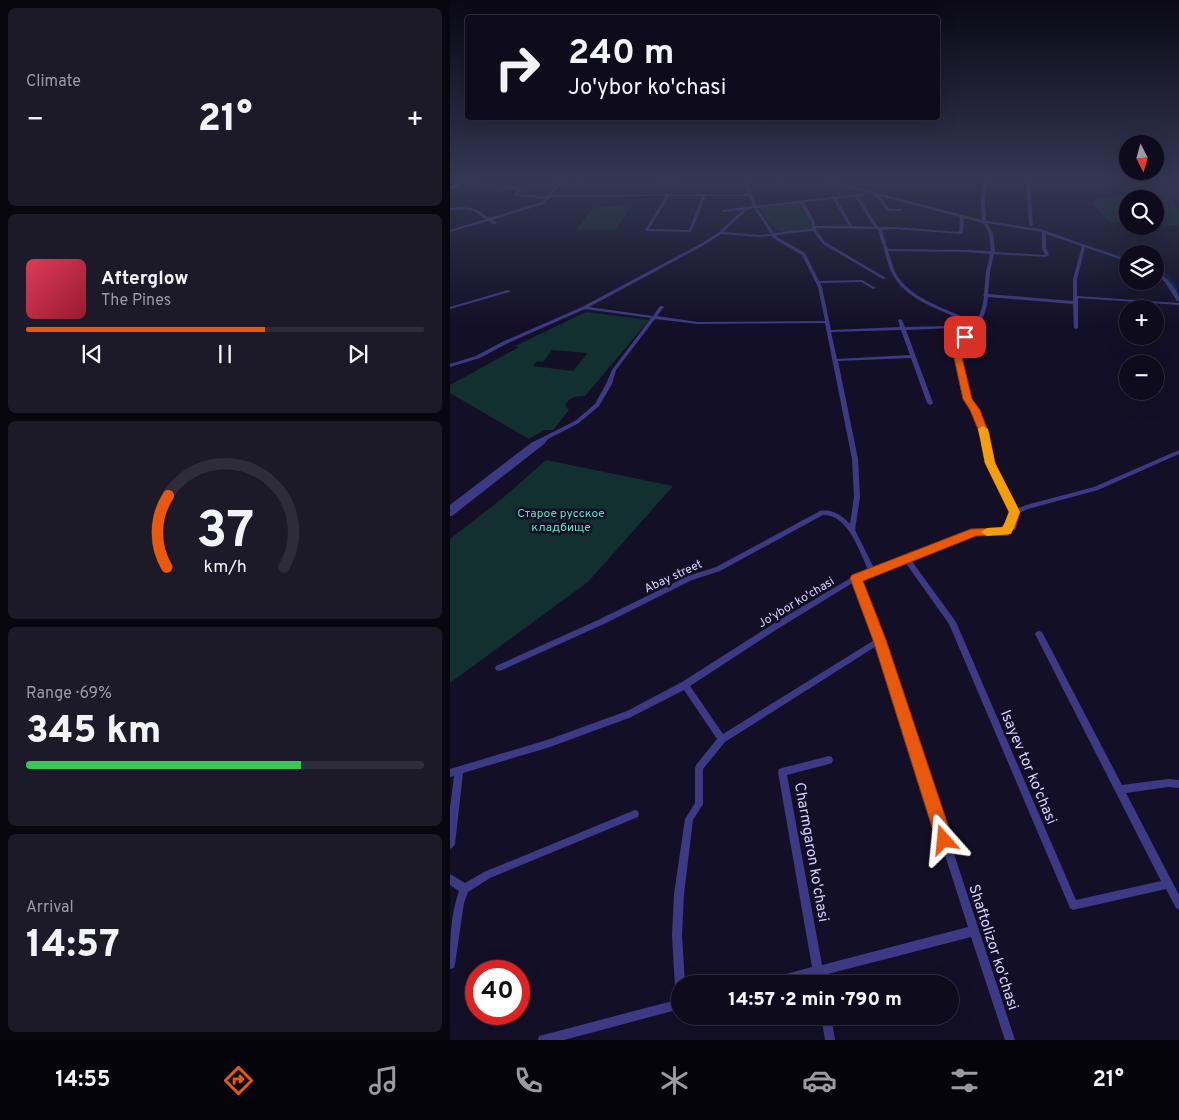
<!DOCTYPE html>
<html lang="en">
<head>
<meta charset="utf-8">
<style>
  :root { --surface:#0e0b1c; --page:#1c1929; --text:#f1f3f6; --muted:#9b9ba3; --line:#2e2b3b; --accent:#ea580c }
  body { margin:0; font-family:Overpass,sans-serif; background:var(--page); color:var(--text); height:100vh; display:flex; flex-direction:column; font-size:19px; white-space:nowrap }
  * { box-sizing:border-box; margin:0 }
  p { font-size:16px; color:var(--muted) }
  .icon { flex:none; width:28px; height:28px; fill:none; stroke:currentColor; stroke-width:2; stroke-linecap:round; stroke-linejoin:round }
  .map { position:relative; flex:1; overflow:hidden }
  .side { display:flex; flex-direction:column; gap:8px; padding:8px; background:#08060f; width:450px }
  .side>* { flex:none }
  .hud { position:absolute; left:15px; top:15px; width:475px; height:105px; border-radius:5px; box-shadow:0 5px 20px #0002,0 0 0 1px var(--line); background:#0e0b1c; color:var(--text); overflow:hidden }
  .needle { width:32px; rotate:174deg }
  .controls { position:absolute; left:669px; top:135px; display:grid; gap:10px }
  .controls a { display:grid; place-items:center; width:45px; height:45px; border-radius:50%; background:var(--surface); box-shadow:0 5px 20px #0002,0 0 0 1px var(--line); font-size:25px }
  .speed { position:absolute; left:15px; top:960px; display:flex; gap:10px; font-size:25px; font-weight:700; text-align:center }
  .speed>* { display:grid; place-content:center; width:65px; height:65px; border-radius:50%; background:var(--surface); box-shadow:0 5px 20px #0002,0 0 0 1px var(--line); line-height:1 }
  .speed .limit { border:8px solid #d22; background:#fff; color:#111 }
  .pin { position:absolute; display:grid; place-items:center; width:42px; height:42px; color:#fff; margin:-21px; border-radius:10px; box-shadow:0 2px 8px #0006 }
  .me { position:absolute; width:55px; margin:-28px; rotate:342deg; stroke-linejoin:round; filter:drop-shadow(0 0 4px #0008) }
  .turn { display:flex; align-items:center; gap:18px; height:105px; padding:0 20px; font-size:22px }
  .turn .icon { width:65px; height:65px; stroke-width:2.5 }
  .turn b { display:block; font-size:35px; line-height:42px }
  .big { font-size:38px; font-weight:800; line-height:1.1 }
  .side .tile { flex:1; display:flex; flex-direction:column; justify-content:center; gap:8px; min-width:0; padding:0 18px; border-radius:8px; background:var(--page) }
  .side .dial { align-items:center; gap:0 }
  .dial svg { height:130px; overflow:visible; fill:none; stroke:var(--line); stroke-width:7; stroke-linecap:round; text-anchor:middle }
  .dial text { fill:var(--text); stroke:none }
  .song { display:flex; align-items:center; gap:15px }
  .cover { width:60px; height:60px; border-radius:8px; background:linear-gradient(135deg,hsl(350 70% 55%),hsl(350 70% 35%)) }
  .played { height:5px; border-radius:2px; background:linear-gradient(90deg,var(--accent) 60%,var(--line) 60%) }
  .keys { display:flex; justify-content:space-around; direction:ltr }
  .heat { display:flex; justify-content:space-between; align-items:center; font-size:28px; direction:ltr }
  .charge { height:8px; border-radius:4px; background:linear-gradient(90deg,#34c759 69%,var(--line) 0) }
  .trip { position:absolute; left:221px; top:975px; width:288px; height:50px; border-radius:25px; background:var(--surface); box-shadow:0 5px 20px #0002,0 0 0 1px var(--line); font-weight:800; line-height:50px; text-align:center }
  .dock { display:flex; height:80px; justify-content:space-around; align-items:center; background:#06040b; color:var(--muted) }
  .dock .icon { width:35px; height:35px }
  .dock .selected { color:var(--accent) }
  .dock b { font-size:22px; color:var(--text) }
  main { display:flex; flex:1; min-height:0 }
  .map>svg:first-child { display:block }
</style>
</head>
<body>
<main>
<section class="side">
<div class="tile"><p>Climate</p>
<div class="heat"><a>−</a><b class="big">21°</b><a>+</a></div>
</div>
<div class="tile">
<div class="song"><i class="cover"></i><div><b>Afterglow</b><p>The Pines</p></div></div>
<div class="played"></div>
<div class="keys"><svg class="icon" aria-label="previous" viewBox="0 0 24 24"><path d="M18 5L8 12l10 7zM5 5v14"/></svg><svg class="icon" aria-label="pause" viewBox="0 0 24 24"><path d="M8 5v14M16 5v14"/></svg><svg class="icon" aria-label="next" viewBox="0 0 24 24"><path d="M6 5l10 7-10 7zM19 5v14"/></svg></div>
</div>
<div class="tile dial"><svg viewBox="0 0 100 80">
<path d="M14 69A42 42 0 1 1 86 69"/>
<path d="M14 69A42 42 0 0 1 15 25" stroke="#ea580c"/>
<text x="50" y="56" font-size="32" font-weight="700">37</text>
<text x="50" y="72" font-size="11">km/h</text>
</svg></div>
<div class="tile"><p>Range · 69%</p><b class="big">345 km</b><div class="charge"></div></div>
<div class="tile"><p>Arrival</p><b class="big">14:57</b></div>
</section>
<div class="map">
<svg width="729" height="1040" viewBox="0 0 729 1040">
  <rect width="100%" height="100%" fill="#130f26"/>
  <g fill="#12302f" fill-rule="evenodd">
    <polygon points="659,180 729,180 729,200 723,200 729,211 729,226 705,224 705,199 678,199 677,223 660,222 642,203 645,201 644,199 678,195"/>
    <path d="M349,203L360,220L361,227L359,230C331,235 324,234 309,208Z"/>
    <polygon points="181,206 165,230 126,230 144,207"/>
    <path d="M136,312L199,320L135,396C126,396 121,397 116,403V407L119,410L103,430H94L79,439L0,393V385L69,347L65,346ZM102,350L137,353V354L123,371L83,366L87,361L93,362Z"/>
    <polygon points="96,460 223,486 138,582 0,683 0,539 54,497"/>
  </g>
  <g fill="none" stroke-linecap="round" stroke-linejoin="round">
    <g fill="#0a1f44" fill-rule="evenodd">
      <polygon points="375,180 381,180 479,206 476,207"/>
      <polygon points="627,242 678,257 678,260 627,244"/>
      <path d="M705,267C715,271 729,283 729,294H727L713,275L705,270Z"/>
    </g>
    <g fill="#3d3a85" fill-rule="evenodd">
      <path d="M110,180H114L101,195L298,194L293,180H297L306,206L382,197L384,196L385,197L418,193L371,180H376L532,220L531,203L533,180H537L535,203L536,221L590,229L678,260V262L635,247L627,279V296L729,303V305L628,298V328L626,329L624,328L623,304L538,297L537,305L534,315L523,334L513,338L509,341V353L521,399L528,410L538,434L543,463L566,509L576,505L644,487L729,450V454L648,490L578,509L567,514L558,533L525,534L461,560L506,622L626,900L711,881L586,636L585,634L586,632L589,631L592,632L672,785L718,779L729,780V788L718,787L676,793L729,895V910L726,908L716,889L623,910L620,908L499,624L455,562L410,579L434,640L565,1040H555L521,937L374,975L375,984H365L364,977L338,984H312L313,980L317,979L362,967L328,772L329,769L332,768L379,756L382,757L383,760L382,763L379,764L337,775L372,965L518,927L428,645L275,742L253,769V804L243,820L234,894L232,935L235,984H230V992L226,991L225,987L222,935L224,894L235,819L245,803V768L246,765L267,739L234,690L179,718L97,748L13,773L5,844L3,847L0,849V808L4,776L0,777V769L97,740L177,711L232,682L323,624L404,576L418,570C410,552 398,514 373,515L270,571L242,580L154,624L52,670L49,671L46,670L45,668L46,666L148,620L238,576L266,567L370,511C383,509 391,515 400,524L404,497L402,459L375,323L248,324L205,319L166,370L162,384L149,406L129,423L98,439L94,444L2,516H0V511L1,510H0V505L81,443L125,421L145,404L156,384L162,370L201,318L135,309L56,344L30,358L0,367V364L26,356L52,342L132,307L254,242L269,232L293,210L273,212H272V210L303,206L299,196H256L241,232L197,231L195,230L216,196L100,197V199H98L94,204L42,220L46,222V224H44L38,221L0,232V230L36,219C32,217 29,214 25,212C17,208 9,210 0,210V208C10,207 20,206 29,211C32,213 35,216 39,218L92,202L95,199L66,196L64,194L68,190L12,183L11,181L71,188L73,189L68,194L96,197ZM423,194L438,211H451L453,210L451,209H440L429,196L510,217L509,232L445,227H428L408,196ZM219,196H252L239,230L199,229ZM405,196L424,227L402,226L387,199ZM383,199L399,226H365V222L354,202ZM350,203L361,222L362,229L324,233L307,208ZM304,208L321,234L309,235L273,232L298,209ZM514,218L533,223L539,233L541,251L516,250L438,249L437,246L435,245L436,244L432,230L445,229L511,234L513,233ZM537,223L592,232V248L595,255L545,252L543,233ZM366,228L428,229L432,244L434,245L433,246C436,256 438,267 443,275C454,295 476,304 496,313C505,317 515,320 523,327L519,333L510,336L505,326H503L455,327L452,320L450,319L448,320L450,327L381,330L372,287L370,283L411,282L423,289L426,288L412,280L369,281L355,253L327,237L326,235L363,231L373,244L433,279L436,278L375,242L366,230ZM271,234L309,237L322,236L325,239L352,255L368,287L375,321L248,322L207,316L214,307L212,306H210L203,316L139,307L256,244ZM596,234L632,246L623,279V301L538,294L540,272L544,254L596,257L599,255L596,248ZM438,251L516,252L540,254L536,272L534,294L533,295L534,296C533,307 530,315 525,324L521,320C496,309 464,300 448,277C443,269 441,260 438,251ZM502,328L507,338L505,341V353L515,399L522,410L532,434L537,463L562,512L554,529L525,530L424,568L405,530L410,497L408,459L388,361L461,358L477,403L480,405L482,404L483,403L456,330ZM451,330L460,355L387,359L381,332ZM404,582L426,639L273,734L240,686L329,628Z"/>
      <polygon points="130,180 134,180 129,185 127,185 127,183"/>
      <polygon points="206,180 230,180 228,181 208,181"/>
      <polygon points="324,180 328,180 328,184 326,184"/>
      <polygon points="576,180 580,180 583,225 581,226 579,225"/>
      <path d="M705,270C715,276 729,289 729,301H727L715,282L705,273Z"/>
      <polygon points="58,290 60,291 59,292 0,309 0,307"/>
      <path d="M185,810L188,811L189,814L188,817L40,878L18,892L14,903L5,964L4,968L0,969C0,942 0,916 9,891L0,885V874L15,883L34,872Z"/>
      <polygon points="230,999 230,1009 114,1040 88,1040 89,1036 93,1035"/>
      <polygon points="371,1016 381,1016 385,1040 375,1040"/>
    </g>
    <polygon fill="#c25bff" fill-rule="evenodd" points="14,180 19,180 0,189 0,187"/>
  </g>
  <linearGradient id="sky" x2="0" y2="1"><stop stop-color="#0a0815"/><stop offset="0.55" stop-color="#333752"/><stop offset="1" stop-color="#333752" stop-opacity="0"/></linearGradient>
  <rect width="729" height="326" fill="url(#sky)"/>
  <polygon fill="#ea580c" stroke="#983908" points="512,334 519,337 511,342 511,353 522,399 530,410 539,434 545,463 570,512 565,528 558,535 526,536 413,581 436,640 503,840 500,846 494,849 488,846 486,840 423,640 400,578 402,575 521,529 551,528 555,523 559,512 535,463 530,434 520,410 513,399 503,353 503,341"/>
  <polygon fill="#f59e0b" points="533,426 538,429 545,463 570,512 561,534 537,536 531,532 537,528 553,527 559,512 535,463 528,429"/>
  <g text-anchor="middle" stroke-width="5" stroke-linejoin="round" paint-order="stroke">
    <g font-size="12" fill="#5fe0c0" stroke="#130f26">
      <text x="111" y="517">Старое русское<tspan x="111" dy="14">кладбище</tspan></text>
    </g>
    <g font-size="12" fill="#d9d4ff" stroke="#130f26">
      <text transform="translate(223 576) rotate(-25)" y="4">Abay street</text>
      <text transform="translate(346 602) rotate(-31)" y="4">Jo'ybor ko'chasi</text>
    </g>
    <g font-size="15" fill="#d9d4ff" stroke="#130f26">
      <text transform="translate(579 767) rotate(67)" y="5">Isayev tor ko'chasi</text>
      <text transform="translate(362 852) rotate(80)" y="5">Charmgaron ko'chasi</text>
      <text transform="translate(544 947) rotate(72)" y="5">Shaftolizor ko'chasi</text>
    </g>
  </g>
</svg>
<div class="controls">
<a><svg class="needle" viewBox="-14 -14 28 28"><path d="M0-13l5 13h-10z" fill="#e53935"/><path d="M0 13l5-13h-10z" fill="#9b9ba3"/></svg></a>
<a><svg class="icon" aria-label="search" viewBox="0 0 24 24"><circle cx="10" cy="10" r="6"/><path d="M15 15l6 6"/></svg></a>
<a><svg class="icon" aria-label="layers" viewBox="0 0 24 24"><path d="M12 4l9 5-9 5-9-5zM3 14l9 5 9-5"/></svg></a>
<a>+</a>
<a>−</a>
</div>
<div class="speed"><div class="limit">40</div></div>
<div class="pin" style="left:515px;top:337px;background:#d93025"><svg class="icon" aria-label="arrive" viewBox="0 0 24 24"><path d="M6 21V4h12l-3 4 3 4H6"/></svg></div>
<svg class="me" style="left:494px;top:840px" viewBox="-20 -20 40 40"><path d="M0-17L14 15 0 8-14 15z" fill="#ea580c" stroke="#fff" stroke-width="4"/></svg>
<div class="trip">14:57 · 2 min · 790 m</div>
<div class="hud">
<div class="turn"><svg class="icon" aria-label="right" viewBox="0 0 24 24"><path d="M7 20v-9h11M14 6l5 5-5 5"/></svg><div><b>240 m</b>Jo'ybor ko'chasi</div></div>
</div>
</div>
</main>
<nav class="dock">
<b>14:55</b>
<svg class="icon selected" aria-label="directions" viewBox="0 0 24 24"><path d="M12 3l9 9-9 9-9-9zM9 14v-3h6M13 9l2 2-2 2"/></svg>
<svg class="icon" aria-label="music" viewBox="0 0 24 24"><path d="M9 18V5l10-2v13"/><circle cx="6" cy="18" r="3"/><circle cx="16" cy="16" r="3"/></svg>
<svg class="icon" aria-label="phone" viewBox="0 0 24 24"><path d="M5 4h4l2 5-3 2q2 4 5 5l2-3 5 2v4C11 20 4 13 5 4z"/></svg>
<svg class="icon" aria-label="climate" viewBox="0 0 24 24"><path d="M12 3v18M4 7l16 10M4 17L20 7"/></svg>
<svg class="icon" aria-label="car" viewBox="0 0 24 24"><path d="M5 17H2v-5l4-1 3-4h7l3 4 3 1v5h-3M9 17h6M6 11h13"/><circle cx="7" cy="17" r="2"/><circle cx="17" cy="17" r="2"/></svg>
<svg class="icon" aria-label="filters" viewBox="0 0 24 24"><path d="M4 7h16M4 17h16"/><circle cx="9" cy="7" r="2"/><circle cx="15" cy="17" r="2"/></svg>
<b>21°</b>
</nav>
</body>
</html>
